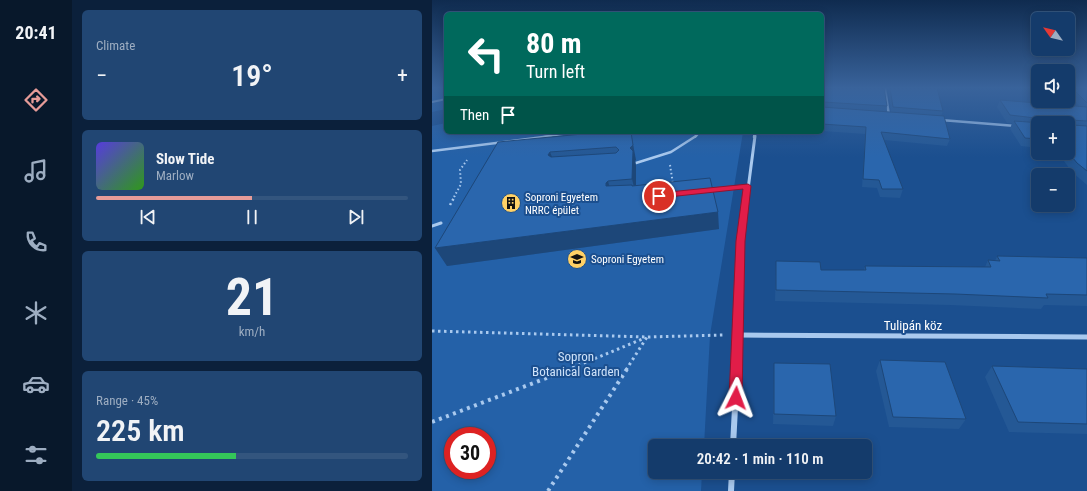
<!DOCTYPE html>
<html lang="en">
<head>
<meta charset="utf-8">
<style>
  :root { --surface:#143b6b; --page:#214673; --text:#f1f3f6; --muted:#9dadc1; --line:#33557e; --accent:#e69b98 }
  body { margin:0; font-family:"Roboto Condensed",sans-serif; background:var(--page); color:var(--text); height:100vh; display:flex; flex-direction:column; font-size:15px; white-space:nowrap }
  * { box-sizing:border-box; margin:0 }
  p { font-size:13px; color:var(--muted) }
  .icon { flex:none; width:22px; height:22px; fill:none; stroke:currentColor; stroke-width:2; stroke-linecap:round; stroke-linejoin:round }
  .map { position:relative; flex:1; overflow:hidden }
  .sheet { display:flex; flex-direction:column; gap:10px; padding:10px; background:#0b203b; width:360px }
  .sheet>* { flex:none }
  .guide { position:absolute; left:12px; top:12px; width:380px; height:122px; border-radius:6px; box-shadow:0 2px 10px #0003,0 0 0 1px var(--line); background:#00695c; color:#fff; overflow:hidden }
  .needle { width:26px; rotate:304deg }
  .tools { position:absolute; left:599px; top:12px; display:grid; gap:8px }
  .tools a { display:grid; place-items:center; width:44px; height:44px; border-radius:6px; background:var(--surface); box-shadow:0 2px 10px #0003,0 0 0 1px var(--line); font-size:20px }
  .speed { position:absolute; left:12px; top:427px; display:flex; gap:8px; font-size:20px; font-weight:700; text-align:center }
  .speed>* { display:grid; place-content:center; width:52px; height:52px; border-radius:50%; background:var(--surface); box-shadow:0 2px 10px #0003,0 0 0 1px var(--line); line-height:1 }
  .speed .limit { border:6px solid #d22; background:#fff; color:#111 }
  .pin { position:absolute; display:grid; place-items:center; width:34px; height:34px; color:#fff; margin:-17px; border:2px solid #fff; border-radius:50%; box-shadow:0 1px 4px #0007 }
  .me { position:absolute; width:44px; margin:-22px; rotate:3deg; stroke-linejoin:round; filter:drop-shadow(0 0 3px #0008) }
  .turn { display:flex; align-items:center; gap:14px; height:84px; padding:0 16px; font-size:18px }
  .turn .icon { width:52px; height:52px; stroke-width:2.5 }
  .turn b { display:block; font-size:28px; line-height:34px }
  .then { display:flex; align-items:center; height:38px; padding:0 16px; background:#0003; gap:8px; font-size:15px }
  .big { font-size:30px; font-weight:600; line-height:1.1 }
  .sheet .card { flex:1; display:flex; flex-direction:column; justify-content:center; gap:6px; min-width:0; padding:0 14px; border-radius:6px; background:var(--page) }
  .sheet .dial { align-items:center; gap:0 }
  .dial b { font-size:52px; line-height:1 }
  .song { display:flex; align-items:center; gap:12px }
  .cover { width:48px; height:48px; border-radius:6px; background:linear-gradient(135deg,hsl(250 70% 55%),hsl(110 70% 35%)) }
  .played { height:4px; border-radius:2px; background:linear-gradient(90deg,var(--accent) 50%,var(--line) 50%) }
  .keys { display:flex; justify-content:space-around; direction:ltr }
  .heat { display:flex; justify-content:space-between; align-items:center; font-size:22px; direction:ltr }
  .charge { height:6px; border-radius:3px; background:linear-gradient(90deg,#34c759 45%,var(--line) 0) }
  .trip { position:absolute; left:216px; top:439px; width:224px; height:40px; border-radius:6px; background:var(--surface); box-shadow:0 2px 10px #0003,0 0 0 1px var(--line); font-weight:600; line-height:40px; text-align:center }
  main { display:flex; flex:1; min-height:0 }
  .menu { display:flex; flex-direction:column; width:72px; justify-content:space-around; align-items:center; background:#08182b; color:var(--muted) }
  .menu .icon { width:28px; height:28px }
  .menu .selected { color:var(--accent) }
  .menu b { font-size:18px; color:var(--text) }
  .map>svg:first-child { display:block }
</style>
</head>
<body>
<main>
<nav class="menu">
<b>20:41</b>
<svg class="icon selected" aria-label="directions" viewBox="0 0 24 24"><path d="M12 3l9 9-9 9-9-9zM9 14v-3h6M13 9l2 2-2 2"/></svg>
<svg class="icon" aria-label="music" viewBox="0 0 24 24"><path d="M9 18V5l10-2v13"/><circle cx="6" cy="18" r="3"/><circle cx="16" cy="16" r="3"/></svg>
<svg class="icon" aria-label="phone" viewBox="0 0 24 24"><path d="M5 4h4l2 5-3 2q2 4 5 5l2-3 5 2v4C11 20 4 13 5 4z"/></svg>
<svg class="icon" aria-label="climate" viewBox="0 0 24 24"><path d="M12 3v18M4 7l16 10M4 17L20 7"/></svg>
<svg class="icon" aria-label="car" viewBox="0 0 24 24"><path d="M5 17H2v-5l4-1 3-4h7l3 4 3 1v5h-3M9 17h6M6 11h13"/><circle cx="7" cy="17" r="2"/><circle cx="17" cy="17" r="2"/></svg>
<svg class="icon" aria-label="filters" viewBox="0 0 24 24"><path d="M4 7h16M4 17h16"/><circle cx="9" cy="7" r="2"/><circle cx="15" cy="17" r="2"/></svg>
</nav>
<section class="sheet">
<div class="card"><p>Climate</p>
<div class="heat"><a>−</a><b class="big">19°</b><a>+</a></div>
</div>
<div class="card">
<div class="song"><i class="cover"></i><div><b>Slow Tide</b><p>Marlow</p></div></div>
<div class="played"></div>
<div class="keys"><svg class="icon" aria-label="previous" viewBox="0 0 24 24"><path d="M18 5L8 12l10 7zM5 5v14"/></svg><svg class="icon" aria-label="pause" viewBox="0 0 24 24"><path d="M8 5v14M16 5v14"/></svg><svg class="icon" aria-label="next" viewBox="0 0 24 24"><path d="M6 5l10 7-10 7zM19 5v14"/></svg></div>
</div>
<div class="card dial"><b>21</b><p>km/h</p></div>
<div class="card"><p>Range · 45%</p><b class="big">225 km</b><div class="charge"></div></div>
</section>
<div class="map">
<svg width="655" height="491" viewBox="0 0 655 491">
  <rect width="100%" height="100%" fill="#1b4f8f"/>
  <g fill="#2461a8" fill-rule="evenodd">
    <polygon points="0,88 14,88 14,109 0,112"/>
    <path d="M14,123V132H311L278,335L272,446H223V472H270L269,491H0V126ZM21,436H55V470H21Z"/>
  </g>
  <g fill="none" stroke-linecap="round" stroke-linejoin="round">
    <g stroke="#a9c9ee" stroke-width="2" stroke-dasharray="1.5 2.5" stroke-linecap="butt">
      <polyline points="238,165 241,184"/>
      <polyline points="22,197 29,184 28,170 35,160"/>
    </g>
    <polyline stroke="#a9c9ee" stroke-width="2.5" stroke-dasharray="2 3" stroke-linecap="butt" points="18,205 23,196"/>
    <g stroke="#a9c9ee" stroke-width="3" stroke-dasharray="2.5 3.5" stroke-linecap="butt">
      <polyline points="0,331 215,337 292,335"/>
      <polyline points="135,370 213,338"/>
      <polyline points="194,370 215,337"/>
    </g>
    <g stroke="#a9c9ee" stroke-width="4" stroke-dasharray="3 4.5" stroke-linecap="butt">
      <polyline points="0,422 138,369"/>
      <polyline points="116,491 195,369"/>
    </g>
    <g stroke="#a9c9ee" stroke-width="2">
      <polyline points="0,102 14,99"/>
      <polyline points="111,137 146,132"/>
      <polyline points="263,137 268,132"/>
    </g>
    <g stroke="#a9c9ee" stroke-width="2.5">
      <polyline points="0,151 119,136"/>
      <polyline points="204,163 239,152 264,136"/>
      <polyline points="278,190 315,186"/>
    </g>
    <polyline stroke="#a9c9ee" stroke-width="3" points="0,226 9,223"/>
    <g stroke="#a9c9ee" stroke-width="2.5">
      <polyline points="453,88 457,116"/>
      <polyline points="509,120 584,126"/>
      <polyline points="322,137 323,132"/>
    </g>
    <polyline stroke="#a9c9ee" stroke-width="3" points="315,197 323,136"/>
    <polyline stroke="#a9c9ee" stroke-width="4" points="308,273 309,241 315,196"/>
    <g stroke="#a9c9ee" stroke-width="5">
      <polyline points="307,335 655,337"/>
      <polyline points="305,370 308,272"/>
    </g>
    <g stroke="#a9c9ee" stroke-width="6">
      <polyline points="301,446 305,369"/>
      <polyline points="299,491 300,472"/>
    </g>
  </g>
  <g fill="#245895">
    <polygon points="390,88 455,106 454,112 459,112 456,88 505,88 511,111 509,116 518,139 515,146 452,140 471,189 468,198 448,197 445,188 430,187 433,134 390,131"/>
    <polygon points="636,88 655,88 655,185 640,172 626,153 636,153 636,123 606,123 606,148 589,146 578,129 580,123 575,123 565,107 568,100 649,107 636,94"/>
    <polygon points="66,142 201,144 204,166 204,186 287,229 15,266 3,248"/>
    <polygon points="565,256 655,258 655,306 612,305 609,309 518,305 343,301 344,261 389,270 432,270 433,266 553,267 556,260 563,261"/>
    <polygon points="448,360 534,419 527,429 457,427 444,371"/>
    <polygon points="342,363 404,416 401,426 341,424"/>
    <polygon points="560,366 655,369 655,434 577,432 553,377"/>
  </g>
  <g fill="#1d4779">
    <polygon points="199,132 201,144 204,160 203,161 204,166 204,195 200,179 198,148"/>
    <polygon points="118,152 124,167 116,155"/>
    <polygon points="176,181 180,197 178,199 174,183"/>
    <polygon points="286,212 287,229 15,266 3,248"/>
  </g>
  <g fill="#2a66ad" stroke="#1d4779" fill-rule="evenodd">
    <polygon points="390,88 452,88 455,106 391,102 390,103"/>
    <polygon points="458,88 505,88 511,111 461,107"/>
    <polygon points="640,88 655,88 655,103"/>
    <polygon points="568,100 655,107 655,121 638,120 637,123 640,125 655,126 655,171 645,163 636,152 636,123 606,123 606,139 593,138 582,121 610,123 612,121 612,119 578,115"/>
    <polygon points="390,107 512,116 518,139 449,132 471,189 450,189 447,180 431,179 434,127 390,124"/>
    <path d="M172,132H199L201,145L198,148L201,151L200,179L176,181L174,183V186L200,185V186L278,178L286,212L3,248L66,142ZM184,147L187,150L184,153L119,157L116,155L118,152Z"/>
    <polygon points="565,256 655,258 655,295 614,294 616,298 523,294 344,290 344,261 388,262 389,270 434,270 433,266 559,267 556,260 568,261"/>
    <polygon points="448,360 513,362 534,419 461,417"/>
    <polygon points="342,363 398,364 404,416 342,414"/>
    <polygon points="560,366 655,369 655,424 586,422"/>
  </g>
  <linearGradient id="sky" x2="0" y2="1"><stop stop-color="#0f2b4f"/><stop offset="0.56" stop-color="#39639b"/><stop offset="1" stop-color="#39639b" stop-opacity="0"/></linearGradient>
  <rect width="655" height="157" fill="url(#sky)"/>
  <polygon fill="#e11d48" stroke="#92132f" points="316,184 319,186 313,241 310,398 308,403 304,405 299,403 297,398 304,241 311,189 227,198 223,196 227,193"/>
  <defs>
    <symbol id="building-disc" viewBox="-11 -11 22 22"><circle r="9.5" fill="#ffd166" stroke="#1b4f8f"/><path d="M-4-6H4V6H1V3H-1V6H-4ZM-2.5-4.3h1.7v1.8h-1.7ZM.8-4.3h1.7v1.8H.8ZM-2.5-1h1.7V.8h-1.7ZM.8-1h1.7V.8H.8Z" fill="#111"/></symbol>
    <symbol id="university-disc" viewBox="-11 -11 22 22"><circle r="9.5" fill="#ffd166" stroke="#1b4f8f"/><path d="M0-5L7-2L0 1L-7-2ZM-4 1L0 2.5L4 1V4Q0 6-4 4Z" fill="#111"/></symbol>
  </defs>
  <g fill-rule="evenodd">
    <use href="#building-disc" x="68" y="192" width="22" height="22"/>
    <use href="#university-disc" x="134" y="248" width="22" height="22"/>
  </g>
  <g text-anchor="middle" stroke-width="4" stroke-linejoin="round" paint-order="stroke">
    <g font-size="11" fill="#fff" stroke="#1b4f8f" text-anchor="start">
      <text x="93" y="201">Soproni Egyetem<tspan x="93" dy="13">NRRC épület</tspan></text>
      <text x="159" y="263">Soproni Egyetem</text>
    </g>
    <g font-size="13" fill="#fff" stroke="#1b4f8f">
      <text x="481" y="330">Tulipán köz</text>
    </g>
    <g font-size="13" fill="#cfe3fa" stroke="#1b4f8f">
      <text x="144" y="361">Sopron<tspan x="144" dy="15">Botanical Garden</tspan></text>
    </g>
  </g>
</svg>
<div class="tools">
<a><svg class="needle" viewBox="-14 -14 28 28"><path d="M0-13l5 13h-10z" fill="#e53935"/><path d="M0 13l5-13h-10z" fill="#9dadc1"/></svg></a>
<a><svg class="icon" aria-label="sound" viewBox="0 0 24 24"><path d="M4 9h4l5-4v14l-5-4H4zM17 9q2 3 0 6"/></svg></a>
<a>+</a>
<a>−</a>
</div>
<div class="speed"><div class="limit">30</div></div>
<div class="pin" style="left:227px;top:196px;background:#d93025"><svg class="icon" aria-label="arrive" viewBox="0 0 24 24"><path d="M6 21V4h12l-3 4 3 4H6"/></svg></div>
<svg class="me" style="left:304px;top:398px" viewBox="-20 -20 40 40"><path d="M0-17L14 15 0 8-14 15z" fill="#e11d48" stroke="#fff" stroke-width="4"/></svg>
<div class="trip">20:42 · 1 min · 110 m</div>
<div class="guide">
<div class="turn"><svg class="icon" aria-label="left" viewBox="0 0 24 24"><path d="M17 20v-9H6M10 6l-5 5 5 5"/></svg><div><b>80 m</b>Turn left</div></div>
<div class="then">Then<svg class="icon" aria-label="arrive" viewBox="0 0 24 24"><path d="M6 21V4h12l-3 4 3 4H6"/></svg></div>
</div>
</div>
</main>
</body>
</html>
